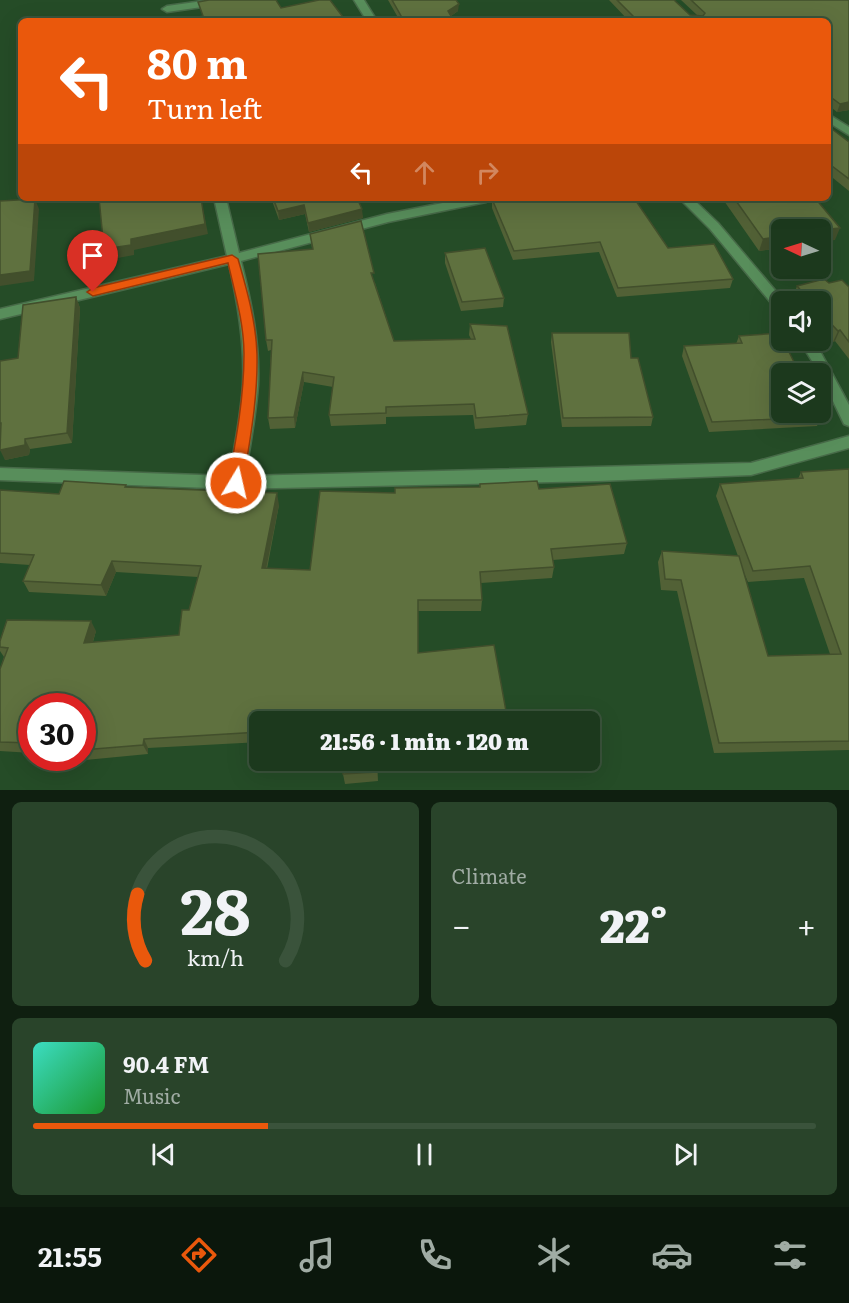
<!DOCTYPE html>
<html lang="en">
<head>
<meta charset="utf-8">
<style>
  :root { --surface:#1c391d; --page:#29442a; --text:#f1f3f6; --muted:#a0aca4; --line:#3a533b; --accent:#ea580c }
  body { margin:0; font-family:Literata,serif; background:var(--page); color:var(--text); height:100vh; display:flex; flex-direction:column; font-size:22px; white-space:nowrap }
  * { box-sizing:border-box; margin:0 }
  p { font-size:20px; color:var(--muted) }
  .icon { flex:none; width:33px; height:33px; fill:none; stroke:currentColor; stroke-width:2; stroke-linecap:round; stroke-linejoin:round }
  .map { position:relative; height:790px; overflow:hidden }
  .side { display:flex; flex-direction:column; gap:12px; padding:12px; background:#0f1f10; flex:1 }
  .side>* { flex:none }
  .hud { position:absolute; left:18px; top:18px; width:813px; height:183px; border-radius:9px; box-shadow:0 6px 24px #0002,0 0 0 2px var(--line); background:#ea580c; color:#fff; overflow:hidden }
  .needle { width:39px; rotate:274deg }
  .buttons { position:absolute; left:771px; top:219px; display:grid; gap:12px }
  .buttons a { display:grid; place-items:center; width:60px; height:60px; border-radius:9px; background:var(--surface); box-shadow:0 6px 24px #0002,0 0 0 2px var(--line); font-size:30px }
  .speed { position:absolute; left:18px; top:693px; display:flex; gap:12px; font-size:30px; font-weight:700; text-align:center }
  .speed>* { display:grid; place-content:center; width:78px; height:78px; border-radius:50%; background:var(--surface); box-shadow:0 6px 24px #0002,0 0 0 2px var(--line); line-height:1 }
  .speed .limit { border:9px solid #d22; background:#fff; color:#111 }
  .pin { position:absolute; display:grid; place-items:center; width:51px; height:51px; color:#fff; margin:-62px -26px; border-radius:50% 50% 50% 0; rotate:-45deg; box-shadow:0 0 6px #0007 }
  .pin .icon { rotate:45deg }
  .me { position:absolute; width:66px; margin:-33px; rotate:9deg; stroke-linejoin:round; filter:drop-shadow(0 0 4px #0008) }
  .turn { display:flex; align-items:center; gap:21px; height:126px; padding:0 30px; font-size:27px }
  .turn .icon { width:78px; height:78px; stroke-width:2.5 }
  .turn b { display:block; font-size:42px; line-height:51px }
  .lanes { display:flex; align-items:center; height:57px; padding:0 30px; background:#0003; justify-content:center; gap:30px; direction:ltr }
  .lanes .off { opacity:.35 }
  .big { font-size:45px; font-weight:800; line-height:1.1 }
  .side .card { flex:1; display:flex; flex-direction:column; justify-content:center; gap:9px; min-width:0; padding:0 21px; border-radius:9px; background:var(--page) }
  .side .dial { align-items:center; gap:0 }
  .dial svg { height:156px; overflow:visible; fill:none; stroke:var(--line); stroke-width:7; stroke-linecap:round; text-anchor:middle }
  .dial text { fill:var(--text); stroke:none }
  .song { display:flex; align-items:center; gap:18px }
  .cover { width:72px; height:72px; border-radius:9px; background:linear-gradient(135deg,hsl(170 70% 55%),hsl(130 70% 35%)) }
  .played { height:6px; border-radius:3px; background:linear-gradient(90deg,var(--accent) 30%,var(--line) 30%) }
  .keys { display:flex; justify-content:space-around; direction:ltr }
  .heat { display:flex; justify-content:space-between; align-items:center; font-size:33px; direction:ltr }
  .side .tiles { flex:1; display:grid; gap:12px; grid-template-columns:1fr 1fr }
  .card:last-child { grid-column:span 2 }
  .trip { position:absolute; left:249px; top:711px; width:351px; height:60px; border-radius:9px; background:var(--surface); box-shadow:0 6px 24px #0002,0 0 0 2px var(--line); font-weight:800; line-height:60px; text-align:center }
  .menu { display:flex; height:96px; justify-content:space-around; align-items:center; background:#0b170c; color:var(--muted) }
  .menu .icon { width:42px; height:42px }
  .menu .on { color:var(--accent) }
  .menu b { font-size:27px; color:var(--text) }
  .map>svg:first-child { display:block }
</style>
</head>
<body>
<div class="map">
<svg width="849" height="790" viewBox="0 0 849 790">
  <rect width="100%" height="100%" fill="#254c27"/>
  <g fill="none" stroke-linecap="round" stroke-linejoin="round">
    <defs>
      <g id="minor">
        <polygon points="210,0 235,0 230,3 167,12 162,9 167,6"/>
        <polygon points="354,0 364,0 377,21 367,21"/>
        <polygon points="828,114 849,127 849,135 828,122"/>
        <path d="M214,198H226L239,253L387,214L468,198H492L486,202L388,222L241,261C251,301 260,343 258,385C256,415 250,446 245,476L751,463L849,436V448L751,475L597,481L236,489L0,480V468L229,476C235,446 241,415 243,384C245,344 238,303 229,264L0,319V309L227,256Z"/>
        <polygon points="679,198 692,198 718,223 785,302 782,302 782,311 777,310 710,229"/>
        <polygon points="799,340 814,340 849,405 849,426 844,424 820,374"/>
      </g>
    </defs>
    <use href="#minor" stroke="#476a48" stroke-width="3"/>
    <use href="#minor" fill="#588e5b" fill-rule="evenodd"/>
  </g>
  <g fill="#526136" fill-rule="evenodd">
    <polygon points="388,0 456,0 458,11 451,16 454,21 400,21"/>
    <polygon points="609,0 674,0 690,15 697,15 681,0 849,0 849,110 837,112 828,105 828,21 629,21"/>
    <polygon points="828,126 849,142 849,191 828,174"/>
    <polygon points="271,198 374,198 358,201 363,218 309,232 305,214 279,220"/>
    <polygon points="722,198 815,198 835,240 782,230 782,248 759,251"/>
    <polygon points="492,199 668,248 733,279 730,288 617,297 599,252 513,260 492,208"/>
    <polygon points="310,234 375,283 394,341 471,339 469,335 470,324 528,414 526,425 475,429 473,415 386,417 386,424 331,426 329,415 333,387 304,382 295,428 270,429 268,418 271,350 268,351 266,340 312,249"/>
    <polygon points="445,253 504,298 503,307 461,311 445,263"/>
    <polygon points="829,283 849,287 849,359 835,341 833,342 820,328 820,302 797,302 793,297 797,286"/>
    <polygon points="76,297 80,308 72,443 30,449 29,455 5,460 0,435 0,361 18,358"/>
    <polygon points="552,333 631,358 653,417 651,426 562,427 551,342"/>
    <polygon points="739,336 821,417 817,426 709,432 682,356 684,346 736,344"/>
    <path d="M849,469V750L714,753L677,591L661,590L658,562L662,551L738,556L716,496L720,484L798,479L801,472ZM744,573L748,582L804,578L830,654L768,656Z"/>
    <polygon points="480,484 539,489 627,543 624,554 553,560 554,567 552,578 481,583 482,600 481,611 418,611 260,722 260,743 259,742 148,748 148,754 75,761 73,758 82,758 82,706 32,706 32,753 0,751 0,669 4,657 0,651 0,641 96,631 93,642 179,635 189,610 198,577 116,572 106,596 29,592 23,581 30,565 0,563 0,490 59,494 127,487 279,505 267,569 310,570 395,493 479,487"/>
    <polygon points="377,760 378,781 345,784 343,774"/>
  </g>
  <g fill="#424f2c">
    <polygon points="459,4 458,11 448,18 448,11"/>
    <polygon points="849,102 849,110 837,112 840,104"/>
    <polygon points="201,198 208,234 134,250 134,255 107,260 104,249 131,239"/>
    <polygon points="355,198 374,198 355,202"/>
    <polygon points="35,199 39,209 34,281 0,286 0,275"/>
    <polygon points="304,205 305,214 279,220 278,211"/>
    <polygon points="362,209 363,218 309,232 308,223"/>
    <polygon points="840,228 835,240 820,242 820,230"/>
    <polygon points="782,236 782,248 759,251 763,239"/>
    <polygon points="76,297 80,308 72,443 67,433"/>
    <polygon points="840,330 835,341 833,342 838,331"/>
    <polygon points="303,372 304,382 295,428 294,417"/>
    <polygon points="25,439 30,449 29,455 5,460 0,450"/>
    <polygon points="277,493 279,505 264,579 262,568"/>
    <polygon points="112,561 116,572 106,596 101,585"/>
    <polygon points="91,621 96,631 89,654 84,643"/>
    <polygon points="144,739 148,748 148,754 143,745"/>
  </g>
  <g fill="#5f713f" stroke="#424f2c" stroke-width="1.5">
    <polygon points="209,0 276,0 281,8 319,0 330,0 346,21 195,21 193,18 203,16 198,2"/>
    <polygon points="392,0 456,0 459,4 448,11 454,21 404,21"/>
    <polygon points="617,0 674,0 690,15 703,16 705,13 691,0 849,0 849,102 840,104 828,95 828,21 638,21"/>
    <polygon points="828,126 849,142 849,179 828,163"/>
    <polygon points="99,198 201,198 205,224 131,239 131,245 104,249"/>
    <polygon points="273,198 357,198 362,209 308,223 304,205 278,211"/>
    <polygon points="501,198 634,198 668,248 714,244 733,279 618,288 600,242 514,251 492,199"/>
    <polygon points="734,198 815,198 840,228 820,230 782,230 782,236 763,239"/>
    <polygon points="35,199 30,271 0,275 0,201"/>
    <polygon points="361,221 374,273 371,273 394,341 475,339 470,324 507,326 528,414 476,418 474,404 386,407 386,413 329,415 334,377 303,372 294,417 268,418 272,340 266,340 258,254 313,249 310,234"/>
    <polygon points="485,248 504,298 462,302 445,253"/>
    <polygon points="824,279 829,283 842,280 849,287 849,342 840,330 838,331 820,312 820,302 811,302 797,286"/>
    <polygon points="76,297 67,433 25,439 25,445 0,450 1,423 0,423 0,361 18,358 23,305"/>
    <polygon points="552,333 629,333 631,358 638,358 653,417 563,418"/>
    <polygon points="780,333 782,336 782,340 783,340 800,374 782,374 782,412 819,412 821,417 712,422 684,346 742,343 739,336"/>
    <polygon points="849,469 849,741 719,743 681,580 665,579 662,551 739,556 768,656 841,654 810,566 753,571 720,484 803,478 801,472"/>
    <polygon points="64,481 126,485 125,487 277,493 262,568 310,570 320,491 395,493 395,488 480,487 480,484 537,481 539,489 610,484 627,543 551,549 554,567 480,572 482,600 418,600 418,653 494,645 508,722 260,722 260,739 258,739 259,732 144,739 143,745 82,750 82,706 32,706 32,743 0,742 0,669 8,648 0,647 0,641 7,620 91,621 84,643 179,635 182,610 189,610 201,566 112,561 101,585 23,581 34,555 0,553 0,490 59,494"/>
    <polygon points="343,760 377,760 377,772 343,774"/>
  </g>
  <path fill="#ea580c" stroke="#983908" stroke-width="1.5" d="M232,255L238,259C247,290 256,322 257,354C258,398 250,440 243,483L241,487H231L228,483C236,440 244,398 244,354C244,324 235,293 228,263L93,296L87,292L93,288Z"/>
</svg>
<div class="buttons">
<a><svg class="needle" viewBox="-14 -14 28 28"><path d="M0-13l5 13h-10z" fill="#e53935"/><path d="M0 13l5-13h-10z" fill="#a0aca4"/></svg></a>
<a><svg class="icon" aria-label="sound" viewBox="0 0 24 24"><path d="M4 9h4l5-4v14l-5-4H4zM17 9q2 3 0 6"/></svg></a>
<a><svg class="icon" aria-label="layers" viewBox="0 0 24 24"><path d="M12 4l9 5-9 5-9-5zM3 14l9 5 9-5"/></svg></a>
</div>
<div class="speed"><div class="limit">30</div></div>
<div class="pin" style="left:93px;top:292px;background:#d93025"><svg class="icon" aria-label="arrive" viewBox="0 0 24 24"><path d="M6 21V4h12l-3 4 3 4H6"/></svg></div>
<svg class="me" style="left:236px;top:483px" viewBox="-20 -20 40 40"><circle r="17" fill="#ea580c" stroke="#fff" stroke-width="3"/><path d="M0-11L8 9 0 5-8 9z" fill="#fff"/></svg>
<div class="trip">21:56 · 1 min · 120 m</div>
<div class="hud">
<div class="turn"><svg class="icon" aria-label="left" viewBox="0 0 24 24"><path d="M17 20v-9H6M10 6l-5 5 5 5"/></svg><div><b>80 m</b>Turn left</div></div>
<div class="lanes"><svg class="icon" aria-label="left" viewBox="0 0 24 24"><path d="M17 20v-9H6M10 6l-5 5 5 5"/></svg><svg class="icon off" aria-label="ahead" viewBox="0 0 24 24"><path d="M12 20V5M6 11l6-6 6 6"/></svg><svg class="icon off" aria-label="right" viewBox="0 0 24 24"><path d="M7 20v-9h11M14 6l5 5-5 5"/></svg></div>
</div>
</div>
<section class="side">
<div class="tiles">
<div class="card dial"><svg viewBox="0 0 100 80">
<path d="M14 69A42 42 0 1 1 86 69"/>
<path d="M14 69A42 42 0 0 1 10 35" stroke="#ea580c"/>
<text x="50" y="56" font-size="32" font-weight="700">28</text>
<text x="50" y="72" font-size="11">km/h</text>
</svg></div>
<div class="card"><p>Climate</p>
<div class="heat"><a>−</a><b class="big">22°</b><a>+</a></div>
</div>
<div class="card">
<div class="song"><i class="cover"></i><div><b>90.4 FM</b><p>Music</p></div></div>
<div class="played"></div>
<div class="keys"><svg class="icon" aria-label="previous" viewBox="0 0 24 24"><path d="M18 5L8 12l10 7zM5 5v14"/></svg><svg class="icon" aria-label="pause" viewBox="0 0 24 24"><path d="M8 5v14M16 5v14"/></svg><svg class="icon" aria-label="next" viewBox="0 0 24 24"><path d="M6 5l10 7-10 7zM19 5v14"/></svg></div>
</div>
</div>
</section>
<nav class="menu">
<b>21:55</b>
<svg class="icon on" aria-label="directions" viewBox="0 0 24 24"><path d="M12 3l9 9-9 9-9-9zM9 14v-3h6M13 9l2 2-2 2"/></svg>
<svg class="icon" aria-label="music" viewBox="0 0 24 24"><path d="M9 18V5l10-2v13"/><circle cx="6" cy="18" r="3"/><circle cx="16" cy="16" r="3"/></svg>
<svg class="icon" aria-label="phone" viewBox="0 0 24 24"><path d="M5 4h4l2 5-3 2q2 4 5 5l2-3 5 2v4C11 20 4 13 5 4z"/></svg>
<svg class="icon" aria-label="climate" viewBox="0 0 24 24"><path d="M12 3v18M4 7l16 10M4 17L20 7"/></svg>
<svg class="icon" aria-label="car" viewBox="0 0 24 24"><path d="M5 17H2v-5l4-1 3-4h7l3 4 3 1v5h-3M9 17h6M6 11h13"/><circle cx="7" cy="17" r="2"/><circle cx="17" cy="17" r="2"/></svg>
<svg class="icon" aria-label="filters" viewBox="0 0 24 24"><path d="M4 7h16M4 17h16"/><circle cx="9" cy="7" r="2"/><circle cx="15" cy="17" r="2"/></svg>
</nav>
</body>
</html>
